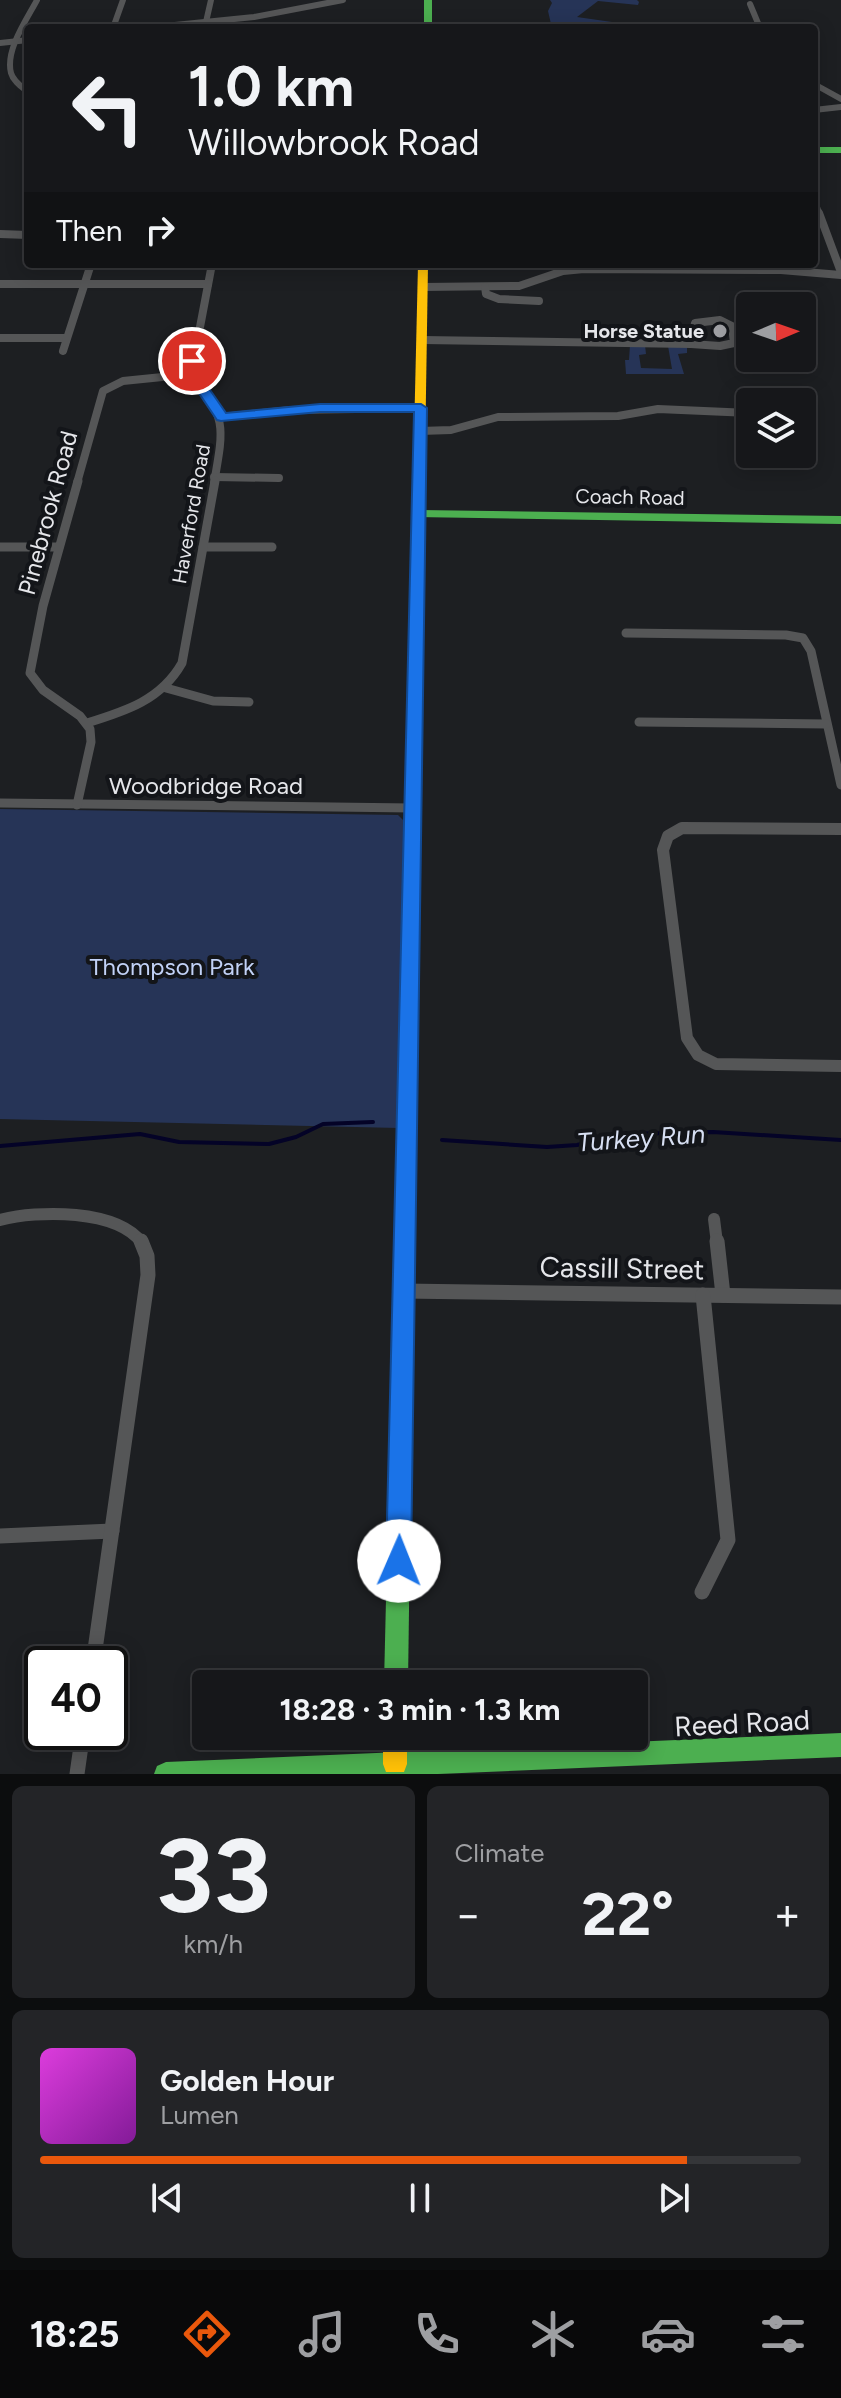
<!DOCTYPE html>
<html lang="en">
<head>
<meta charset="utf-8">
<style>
  :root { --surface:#16171a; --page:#232427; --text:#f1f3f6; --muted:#9e9fa2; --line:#353639; --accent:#ea580c }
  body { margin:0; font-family:Figtree,sans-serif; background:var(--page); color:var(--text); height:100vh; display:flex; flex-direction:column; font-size:30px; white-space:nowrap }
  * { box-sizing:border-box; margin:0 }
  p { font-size:26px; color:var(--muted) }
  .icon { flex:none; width:44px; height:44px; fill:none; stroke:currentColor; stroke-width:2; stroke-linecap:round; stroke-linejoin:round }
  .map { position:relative; height:1774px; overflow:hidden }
  .details { display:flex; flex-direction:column; gap:12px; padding:12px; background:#0c0d0e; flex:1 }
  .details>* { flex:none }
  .top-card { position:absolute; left:24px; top:24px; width:794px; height:244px; border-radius:8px; box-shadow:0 4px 20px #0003,0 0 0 2px var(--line); background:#16171a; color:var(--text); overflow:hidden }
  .needle { width:52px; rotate:88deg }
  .fabs { position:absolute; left:736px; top:292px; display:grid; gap:16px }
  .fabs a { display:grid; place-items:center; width:80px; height:80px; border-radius:8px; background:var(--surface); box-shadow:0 4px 20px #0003,0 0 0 2px var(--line); font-size:40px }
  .speed { position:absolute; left:24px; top:1646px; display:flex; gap:16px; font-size:40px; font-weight:700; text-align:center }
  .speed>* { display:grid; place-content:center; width:104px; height:104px; border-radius:50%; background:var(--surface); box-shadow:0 4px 20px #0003,0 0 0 2px var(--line); line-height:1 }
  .speed .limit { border:4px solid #111; border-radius:12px; background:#fff; color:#111 }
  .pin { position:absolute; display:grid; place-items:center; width:68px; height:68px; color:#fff; margin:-34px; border:4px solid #fff; border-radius:50%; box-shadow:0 2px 8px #0007 }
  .me { position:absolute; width:88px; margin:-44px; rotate:1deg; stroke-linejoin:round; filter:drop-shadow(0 0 6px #0008) }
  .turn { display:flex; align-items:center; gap:28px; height:168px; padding:0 32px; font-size:36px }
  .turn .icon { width:104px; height:104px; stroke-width:2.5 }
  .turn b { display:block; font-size:56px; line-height:68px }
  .then { display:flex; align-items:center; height:76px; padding:0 32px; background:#0003; gap:16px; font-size:30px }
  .big { font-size:60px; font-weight:700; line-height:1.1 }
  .details .widget { flex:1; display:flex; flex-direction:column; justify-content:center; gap:12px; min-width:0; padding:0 28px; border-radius:12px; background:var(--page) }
  .details .dial { align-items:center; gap:0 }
  .dial b { font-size:104px; line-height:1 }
  .song { display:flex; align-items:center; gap:24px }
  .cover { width:96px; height:96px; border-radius:12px; background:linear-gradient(135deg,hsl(300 70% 55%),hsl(290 70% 35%)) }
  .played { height:8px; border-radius:4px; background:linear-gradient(90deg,var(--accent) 85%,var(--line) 85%) }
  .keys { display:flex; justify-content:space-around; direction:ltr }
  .heat { display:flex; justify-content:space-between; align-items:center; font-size:44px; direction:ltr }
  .details .tiles { flex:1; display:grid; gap:12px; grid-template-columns:1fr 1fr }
  .widget:last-child { grid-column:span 2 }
  .trip { position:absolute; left:192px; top:1670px; width:456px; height:80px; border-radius:8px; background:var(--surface); box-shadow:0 4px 20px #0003,0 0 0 2px var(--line); font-weight:700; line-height:80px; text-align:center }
  .tab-bar { display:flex; height:128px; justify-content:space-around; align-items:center; background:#09090a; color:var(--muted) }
  .tab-bar .icon { width:56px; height:56px }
  .tab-bar .selected { color:var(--accent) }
  .tab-bar b { font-size:36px; color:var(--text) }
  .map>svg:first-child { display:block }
</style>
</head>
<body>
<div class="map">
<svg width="841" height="1774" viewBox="0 0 841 1774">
  <rect width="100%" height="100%" fill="#1d1f22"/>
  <g fill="#263457">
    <polygon points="550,0 637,0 639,2 638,5 598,1 577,17 612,22 625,28 551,24 548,11 552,3"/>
    <polygon points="630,345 645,345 646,354 639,355 641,368 672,369 668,346 687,347 687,353 678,354 684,374 626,374 625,360 629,360"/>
    <polygon points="0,809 398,815 404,821 399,1128 0,1119"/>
  </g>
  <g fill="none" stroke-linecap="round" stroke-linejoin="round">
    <g stroke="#040327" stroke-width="4">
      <polyline points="442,1140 547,1147 577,1145 626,1134 713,1132 841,1140"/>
      <polyline points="0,1146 140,1134 179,1142 269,1144 296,1137 323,1124 373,1122"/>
    </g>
    <g stroke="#555657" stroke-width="6">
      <polyline points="750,4 760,28"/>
      <polyline points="206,22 211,0"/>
      <polyline points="113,28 123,0"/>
      <polyline points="145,28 254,17 343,0"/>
      <polyline points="0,43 28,40"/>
      <polyline points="814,84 841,99"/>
      <path d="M28,92C22,87 13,81 11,73C5,50 27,19 37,0"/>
      <polyline points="814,110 841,107"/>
      <polyline points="814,199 820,215"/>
    </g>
    <g stroke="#555657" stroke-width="8">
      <polyline points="819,213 841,272"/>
      <polyline points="0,234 28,235"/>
      <path d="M212,264L192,369C225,422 225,421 214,483"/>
      <polyline points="0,284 208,284"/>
      <polyline points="422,287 519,286 563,271 584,269 781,270 841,275"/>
      <polyline points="485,287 486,294 499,299 539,301"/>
      <polygon points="720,320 732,326 734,343 720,346 691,344 695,323"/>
      <polyline points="0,338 66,338"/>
      <polyline points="422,340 691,344"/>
      <polyline points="63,351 91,264"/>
      <polyline points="221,417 291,410 421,408"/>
      <polyline points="420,431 451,430 498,417 618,416 658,409 750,413"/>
      <polyline points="214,477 279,478"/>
      <polyline points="77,483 103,391 123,381 192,374"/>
    </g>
    <g stroke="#555657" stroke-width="9">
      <polyline points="0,547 59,547"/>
      <polyline points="203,547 272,547"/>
      <polyline points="626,633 786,635 803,638 811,651 841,785"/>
      <polyline points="166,688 213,701 249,702"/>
      <polyline points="639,722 826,724"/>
      <path d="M87,723C126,711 161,700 182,663L215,481"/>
      <polyline points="0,803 412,808"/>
      <polyline points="77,805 91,742 90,729 80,716 43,690 30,673 43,606 78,481"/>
    </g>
    <g stroke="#555657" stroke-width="12">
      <polyline points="841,829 682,828 668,836 663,850 687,1038 698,1055 716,1064 841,1066"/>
      <polyline points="714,1219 717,1243"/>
      <path d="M0,1220C38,1210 117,1209 142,1243"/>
    </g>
    <g stroke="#555657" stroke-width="15">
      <polyline points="717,1241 723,1295"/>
      <polyline points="403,1291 841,1297"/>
      <polyline points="0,1536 112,1531"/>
      <polyline points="702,1592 728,1540 703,1295"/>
      <polyline points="93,1664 148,1275 147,1256 141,1241"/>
      <polyline points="77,1774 83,1732"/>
    </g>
    <g fill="#4caf50" fill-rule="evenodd">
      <rect x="424" y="0" width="8" height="28"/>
      <rect x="814" y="147" width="27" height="6"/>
      <polygon points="419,510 841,516 841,524 415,517 413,514"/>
      <polygon points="407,1087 413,1088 416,1093 408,1684 384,1684 398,1093 401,1088"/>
      <polygon points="841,1733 841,1757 438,1774 154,1774 157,1766 166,1762"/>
    </g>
    <g fill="#ffc107" fill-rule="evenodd">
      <polygon points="418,264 428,264 420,778 413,783 406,778"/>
      <polygon points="383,1736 407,1736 407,1764 404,1772 386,1772 383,1764"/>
    </g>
    <polygon fill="#c62828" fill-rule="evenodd" points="413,773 420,778 416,1093 413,1098 401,1098 398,1093 406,778"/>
  </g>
  <polygon fill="#1a73e8" stroke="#114b97" stroke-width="2" points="192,357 199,361 199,374 226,413 320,404 421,404 427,408 411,1561 408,1569 399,1572 390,1569 386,1561 414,412 320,412 221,421 217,420 186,374 186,361"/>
  <circle fill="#9fa0a4" stroke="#131519" stroke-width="3" cx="720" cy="331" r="8"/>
  <g text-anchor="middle" stroke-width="8" stroke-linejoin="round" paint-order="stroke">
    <g font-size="20" font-weight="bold" fill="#e5e6ea" stroke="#131519" text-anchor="end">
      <text x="704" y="338">Horse Statue</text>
    </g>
    <g font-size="20" fill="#e5e6ea" stroke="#131519">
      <text transform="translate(630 497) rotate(1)" y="7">Coach Road</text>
      <text transform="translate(191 514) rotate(-80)" y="7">Haverford Road</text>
    </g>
    <g font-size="24" fill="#e5e6ea" stroke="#131519">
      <text transform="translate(48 513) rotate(-75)" y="8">Pinebrook Road</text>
      <text x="206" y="794">Woodbridge Road</text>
    </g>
    <g font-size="24" fill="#c2d2f7" stroke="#131519">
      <text x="172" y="975">Thompson Park</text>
    </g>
    <g font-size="26" font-style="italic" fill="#d7dff2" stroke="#131519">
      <text transform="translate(641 1138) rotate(-4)" y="9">Turkey Run</text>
    </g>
    <g font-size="28" fill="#e5e6ea" stroke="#131519">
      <text transform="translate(622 1268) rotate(1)" y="10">Cassill Street</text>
      <text transform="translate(742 1723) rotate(-3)" y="10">Reed Road</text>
    </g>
  </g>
</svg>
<div class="fabs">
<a><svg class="needle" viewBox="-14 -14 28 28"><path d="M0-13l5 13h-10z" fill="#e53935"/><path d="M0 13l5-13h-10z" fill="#9e9fa2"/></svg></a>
<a><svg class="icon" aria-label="layers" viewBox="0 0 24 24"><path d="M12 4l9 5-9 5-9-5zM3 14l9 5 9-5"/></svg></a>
</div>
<div class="speed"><div class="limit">40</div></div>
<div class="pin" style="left:192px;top:361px;background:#d93025"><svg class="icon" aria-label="arrive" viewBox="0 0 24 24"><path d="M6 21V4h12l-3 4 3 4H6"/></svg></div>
<svg class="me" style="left:399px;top:1561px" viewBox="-20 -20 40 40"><circle r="19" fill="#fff"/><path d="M0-13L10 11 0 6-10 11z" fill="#1a73e8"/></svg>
<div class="trip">18:28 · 3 min · 1.3 km</div>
<div class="top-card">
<div class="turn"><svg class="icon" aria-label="left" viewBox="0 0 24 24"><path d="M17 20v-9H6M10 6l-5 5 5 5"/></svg><div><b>1.0 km</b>Willowbrook Road</div></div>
<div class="then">Then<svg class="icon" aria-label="right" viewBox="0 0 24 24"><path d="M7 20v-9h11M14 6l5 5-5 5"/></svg></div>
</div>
</div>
<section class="details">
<div class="tiles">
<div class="widget dial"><b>33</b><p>km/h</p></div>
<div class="widget"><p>Climate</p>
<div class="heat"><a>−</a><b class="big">22°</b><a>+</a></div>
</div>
<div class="widget">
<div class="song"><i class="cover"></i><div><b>Golden Hour</b><p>Lumen</p></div></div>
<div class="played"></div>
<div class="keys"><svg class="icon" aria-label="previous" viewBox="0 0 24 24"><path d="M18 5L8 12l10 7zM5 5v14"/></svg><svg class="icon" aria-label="pause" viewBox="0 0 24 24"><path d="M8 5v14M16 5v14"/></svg><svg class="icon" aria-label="next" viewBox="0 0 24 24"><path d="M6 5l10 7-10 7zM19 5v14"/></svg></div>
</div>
</div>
</section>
<nav class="tab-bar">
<b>18:25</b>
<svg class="icon selected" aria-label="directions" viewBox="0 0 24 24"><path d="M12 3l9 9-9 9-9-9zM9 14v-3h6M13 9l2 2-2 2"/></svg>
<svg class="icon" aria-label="music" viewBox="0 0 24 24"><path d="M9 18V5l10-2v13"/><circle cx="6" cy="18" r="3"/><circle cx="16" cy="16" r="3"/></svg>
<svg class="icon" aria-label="phone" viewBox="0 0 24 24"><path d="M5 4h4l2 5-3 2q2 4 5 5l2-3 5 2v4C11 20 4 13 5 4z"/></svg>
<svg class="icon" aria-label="climate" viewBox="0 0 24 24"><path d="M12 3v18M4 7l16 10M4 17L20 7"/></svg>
<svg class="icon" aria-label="car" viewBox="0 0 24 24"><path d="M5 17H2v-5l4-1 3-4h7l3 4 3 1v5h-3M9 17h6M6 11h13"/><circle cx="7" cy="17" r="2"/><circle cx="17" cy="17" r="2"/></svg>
<svg class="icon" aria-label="filters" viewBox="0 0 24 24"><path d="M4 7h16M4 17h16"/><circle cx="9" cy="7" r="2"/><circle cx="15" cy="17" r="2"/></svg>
</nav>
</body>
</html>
